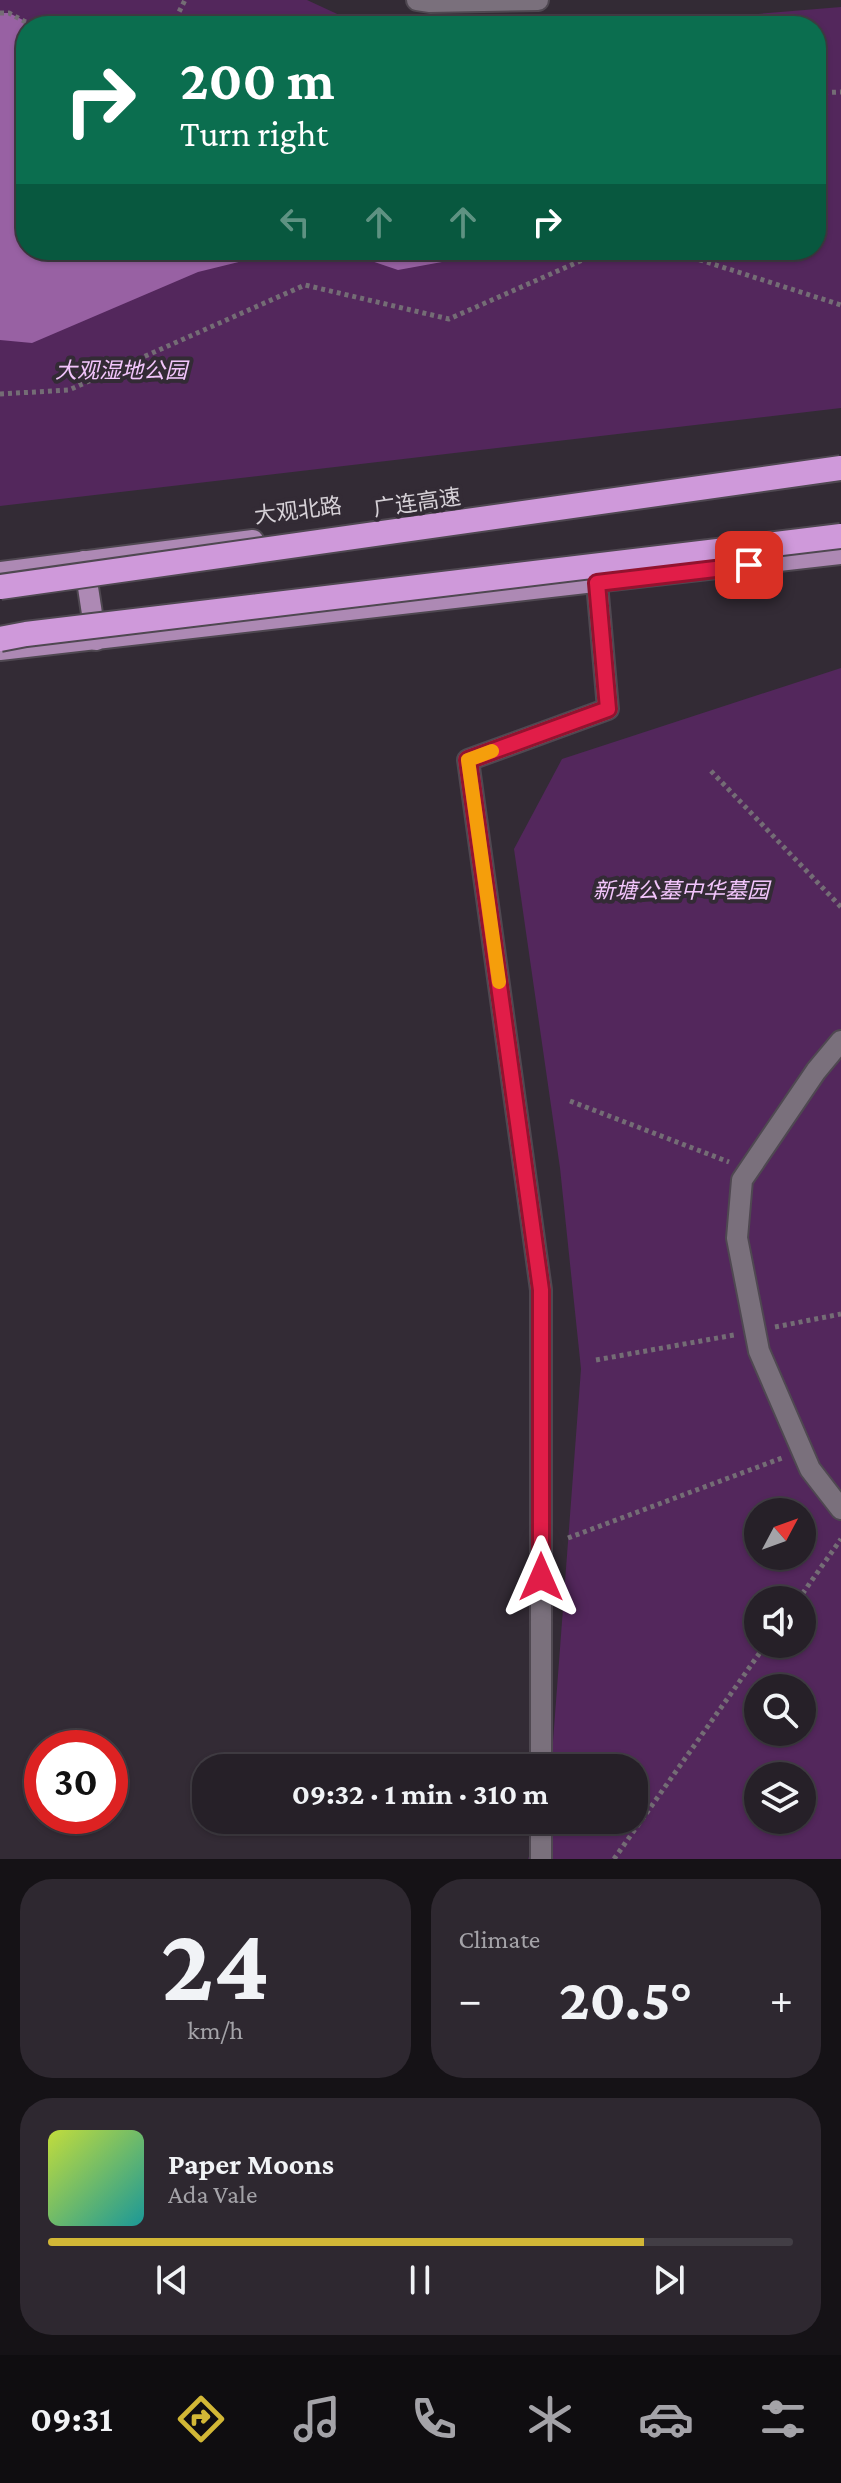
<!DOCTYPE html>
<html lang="en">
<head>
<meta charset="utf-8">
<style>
  :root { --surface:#262028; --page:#2e2830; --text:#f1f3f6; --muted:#a4a3a8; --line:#423e45; --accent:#d2b736 }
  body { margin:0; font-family:"Crimson Pro","Noto Sans SC",serif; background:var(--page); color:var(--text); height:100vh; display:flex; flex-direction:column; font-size:30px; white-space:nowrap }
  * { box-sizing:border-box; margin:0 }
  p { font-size:26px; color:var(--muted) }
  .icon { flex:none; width:44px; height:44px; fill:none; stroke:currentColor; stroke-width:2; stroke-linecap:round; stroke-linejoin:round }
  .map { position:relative; height:1859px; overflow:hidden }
  .side { display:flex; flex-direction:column; gap:20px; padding:20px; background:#151216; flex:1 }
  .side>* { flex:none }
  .guide { position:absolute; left:16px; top:16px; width:810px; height:244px; border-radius:32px; box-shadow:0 2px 6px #0004,0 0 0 2px var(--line); background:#0b6e4f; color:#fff; overflow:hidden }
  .needle { width:52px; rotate:49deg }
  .controls { position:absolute; left:744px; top:1498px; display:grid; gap:16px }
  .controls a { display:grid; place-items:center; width:72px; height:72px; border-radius:50%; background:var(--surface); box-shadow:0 2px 6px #0004,0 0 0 2px var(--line); font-size:40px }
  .speed { position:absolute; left:24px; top:1730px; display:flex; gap:16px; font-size:40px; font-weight:700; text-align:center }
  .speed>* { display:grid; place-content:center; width:104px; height:104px; border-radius:50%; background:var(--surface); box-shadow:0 2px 6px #0004,0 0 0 2px var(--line); line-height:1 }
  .speed .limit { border:12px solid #d22; background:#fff; color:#111 }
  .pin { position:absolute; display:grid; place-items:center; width:68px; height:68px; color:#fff; margin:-34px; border-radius:16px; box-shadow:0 4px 12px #0006 }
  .me { position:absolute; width:88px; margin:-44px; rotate:0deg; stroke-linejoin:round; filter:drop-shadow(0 0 6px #0008) }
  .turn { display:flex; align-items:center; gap:28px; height:168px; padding:0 32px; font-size:36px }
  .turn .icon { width:104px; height:104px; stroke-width:2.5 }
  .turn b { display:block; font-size:56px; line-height:68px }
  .lanes { display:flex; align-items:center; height:76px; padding:0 32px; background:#0003; justify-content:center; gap:40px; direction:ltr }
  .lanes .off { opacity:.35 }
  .big { font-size:60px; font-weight:700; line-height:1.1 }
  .side .widget { flex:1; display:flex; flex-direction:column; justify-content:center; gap:12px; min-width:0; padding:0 28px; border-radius:32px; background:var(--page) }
  .side .dial { align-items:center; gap:0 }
  .dial b { font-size:104px; line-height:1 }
  .song { display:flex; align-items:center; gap:24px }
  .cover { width:96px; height:96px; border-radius:12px; background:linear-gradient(135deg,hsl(70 70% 55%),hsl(180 70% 35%)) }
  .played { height:8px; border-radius:4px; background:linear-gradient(90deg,var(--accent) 80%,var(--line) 80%) }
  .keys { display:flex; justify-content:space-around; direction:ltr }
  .heat { display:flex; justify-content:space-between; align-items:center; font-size:44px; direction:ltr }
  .side .tiles { flex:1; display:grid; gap:20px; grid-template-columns:1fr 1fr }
  .widget:last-child { grid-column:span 2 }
  .trip { position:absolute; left:192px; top:1754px; width:456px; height:80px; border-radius:32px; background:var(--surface); box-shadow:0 2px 6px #0004,0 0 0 2px var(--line); font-weight:700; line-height:80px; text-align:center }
  .tabs { display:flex; height:128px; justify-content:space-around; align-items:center; background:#0f0d10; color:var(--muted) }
  .tabs .icon { width:56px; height:56px }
  .tabs .selected { color:var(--accent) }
  .tabs b { font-size:36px; color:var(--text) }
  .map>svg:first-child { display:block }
</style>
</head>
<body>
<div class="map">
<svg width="841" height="1859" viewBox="0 0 841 1859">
  <rect width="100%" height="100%" fill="#332b35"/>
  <g fill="#53275c" fill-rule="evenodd">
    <polygon points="0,0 307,0 348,19 385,26 26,26 26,250 816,250 816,26 614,26 841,7 841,408 0,506"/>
    <path d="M841,668V1859H528L542,1820H634V1768H551L581,1369L560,1168L514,849L562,759ZM758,1512H802V1556H758ZM758,1600H802V1644H758ZM758,1688H802V1732H758ZM758,1776H802V1820H758Z"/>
  </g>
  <g fill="#9861a3">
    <polygon points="0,13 9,13 35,26 26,26 26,250 287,250 198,272 32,343 0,340"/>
    <polygon points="339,250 487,250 486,254 398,270"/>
  </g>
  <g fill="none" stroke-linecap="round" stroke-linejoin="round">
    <defs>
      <g id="minor">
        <polyline points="417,0 430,2 538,0"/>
        <polyline points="841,1041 816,1071 742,1180 737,1238 759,1351 810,1469 841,1509"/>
        <polyline points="541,1768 541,1290 468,760 608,709 597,583"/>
        <polyline points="541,1859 541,1820"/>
      </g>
      <g id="major">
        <polyline points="84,561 96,640"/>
        <polyline points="0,572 253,540"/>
        <polyline points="0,650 841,554"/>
      </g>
    </defs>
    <use href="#minor" stroke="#4f4851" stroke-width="24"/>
    <use href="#major" stroke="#4f4851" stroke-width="24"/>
    <g stroke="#746d75" stroke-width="5" stroke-dasharray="4 4" stroke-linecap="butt">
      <polyline points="0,13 9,13 33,26"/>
      <polyline points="172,26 185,0"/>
      <polyline points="816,93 841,92"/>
      <polyline points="669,250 841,305"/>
      <polyline points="0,394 69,390 305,285 449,319 605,250"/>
      <polyline points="711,771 841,907"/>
      <polyline points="570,1101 729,1162"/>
      <polyline points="775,1327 841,1314"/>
      <polyline points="596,1360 734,1335"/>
      <polyline points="568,1538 782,1458"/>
      <polyline points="798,1600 841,1539"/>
      <polyline points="614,1859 766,1644"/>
    </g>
    <use href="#minor" stroke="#7a707c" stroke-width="20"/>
    <use href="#major" stroke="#ad89b4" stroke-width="20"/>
    <defs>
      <g id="highway-bridge">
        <polyline points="0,587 841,468"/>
        <polyline points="0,639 26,634 841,536"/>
      </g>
    </defs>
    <use href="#highway-bridge" stroke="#4f4851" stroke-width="28" stroke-linecap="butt"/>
    <use href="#highway-bridge" stroke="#cf99da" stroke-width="24"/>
  </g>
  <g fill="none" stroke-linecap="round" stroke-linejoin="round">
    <defs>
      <polyline id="route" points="541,1577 541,1290 468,760 608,709 597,583 749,565"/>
    </defs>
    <use href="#route" stroke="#92132f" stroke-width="20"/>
    <use href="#route" stroke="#e11d48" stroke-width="14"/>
    <polyline stroke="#f59e0b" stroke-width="14" points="492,751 468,760 499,982"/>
  </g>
  <g text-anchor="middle" stroke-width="8" stroke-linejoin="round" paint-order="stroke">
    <g font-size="22" font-style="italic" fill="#f2c5fb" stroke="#332b35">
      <text x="121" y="378">大观湿地公园</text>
      <text x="681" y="898">新塘公墓中华墓园</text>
    </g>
    <g font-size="22" fill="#d6d1d7" stroke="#332b35">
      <text transform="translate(417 502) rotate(-8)" y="8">广连高速</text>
      <text transform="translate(298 510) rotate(-7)" y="8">大观北路</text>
    </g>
  </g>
</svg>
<div class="controls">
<a><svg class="needle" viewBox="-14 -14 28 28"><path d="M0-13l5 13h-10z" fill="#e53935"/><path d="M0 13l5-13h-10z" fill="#a4a3a8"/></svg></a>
<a><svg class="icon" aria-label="sound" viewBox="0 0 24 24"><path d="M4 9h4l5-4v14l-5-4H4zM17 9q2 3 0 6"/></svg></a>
<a><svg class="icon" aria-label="search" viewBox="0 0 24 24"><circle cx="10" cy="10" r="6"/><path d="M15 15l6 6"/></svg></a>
<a><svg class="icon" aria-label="layers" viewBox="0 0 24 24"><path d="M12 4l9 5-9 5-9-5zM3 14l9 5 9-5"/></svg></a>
</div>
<div class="speed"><div class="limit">30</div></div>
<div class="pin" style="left:749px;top:565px;background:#d93025"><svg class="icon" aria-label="arrive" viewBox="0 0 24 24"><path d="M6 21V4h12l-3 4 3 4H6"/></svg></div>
<svg class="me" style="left:541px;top:1577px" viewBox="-20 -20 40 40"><path d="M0-17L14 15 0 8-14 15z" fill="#e11d48" stroke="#fff" stroke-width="4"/></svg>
<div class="trip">09:32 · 1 min · 310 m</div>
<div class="guide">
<div class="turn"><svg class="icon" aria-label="right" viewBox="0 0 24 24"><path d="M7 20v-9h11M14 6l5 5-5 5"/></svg><div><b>200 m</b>Turn right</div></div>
<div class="lanes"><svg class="icon off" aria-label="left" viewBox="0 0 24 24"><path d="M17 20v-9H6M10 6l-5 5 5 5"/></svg><svg class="icon off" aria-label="ahead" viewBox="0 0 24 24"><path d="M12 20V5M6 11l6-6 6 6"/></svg><svg class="icon off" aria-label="ahead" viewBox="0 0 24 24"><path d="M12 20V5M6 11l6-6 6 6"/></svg><svg class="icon" aria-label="right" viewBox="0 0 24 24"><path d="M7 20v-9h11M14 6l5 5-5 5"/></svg></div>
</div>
</div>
<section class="side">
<div class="tiles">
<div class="widget dial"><b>24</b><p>km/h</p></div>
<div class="widget"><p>Climate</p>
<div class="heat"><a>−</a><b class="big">20.5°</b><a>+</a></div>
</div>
<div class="widget">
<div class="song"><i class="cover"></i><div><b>Paper Moons</b><p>Ada Vale</p></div></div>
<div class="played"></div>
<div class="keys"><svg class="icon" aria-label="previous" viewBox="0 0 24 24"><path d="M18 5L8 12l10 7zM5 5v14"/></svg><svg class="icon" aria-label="pause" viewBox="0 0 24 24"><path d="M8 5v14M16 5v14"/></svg><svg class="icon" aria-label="next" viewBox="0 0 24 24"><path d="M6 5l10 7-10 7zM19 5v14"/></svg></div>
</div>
</div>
</section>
<nav class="tabs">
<b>09:31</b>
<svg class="icon selected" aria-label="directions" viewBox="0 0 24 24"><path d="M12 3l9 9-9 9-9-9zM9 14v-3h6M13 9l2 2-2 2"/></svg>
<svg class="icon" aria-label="music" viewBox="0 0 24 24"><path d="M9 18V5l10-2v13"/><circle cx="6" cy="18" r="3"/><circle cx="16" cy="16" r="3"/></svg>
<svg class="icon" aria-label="phone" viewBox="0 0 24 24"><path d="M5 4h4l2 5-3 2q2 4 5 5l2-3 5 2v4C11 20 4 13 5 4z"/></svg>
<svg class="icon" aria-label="climate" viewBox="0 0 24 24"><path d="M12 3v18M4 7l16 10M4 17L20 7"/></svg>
<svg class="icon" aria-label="car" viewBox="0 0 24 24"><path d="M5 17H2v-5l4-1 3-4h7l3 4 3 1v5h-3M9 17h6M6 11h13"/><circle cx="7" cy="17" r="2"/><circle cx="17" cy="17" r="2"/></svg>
<svg class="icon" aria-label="filters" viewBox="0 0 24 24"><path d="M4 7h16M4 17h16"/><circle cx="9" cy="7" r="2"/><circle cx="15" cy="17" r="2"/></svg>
</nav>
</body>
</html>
